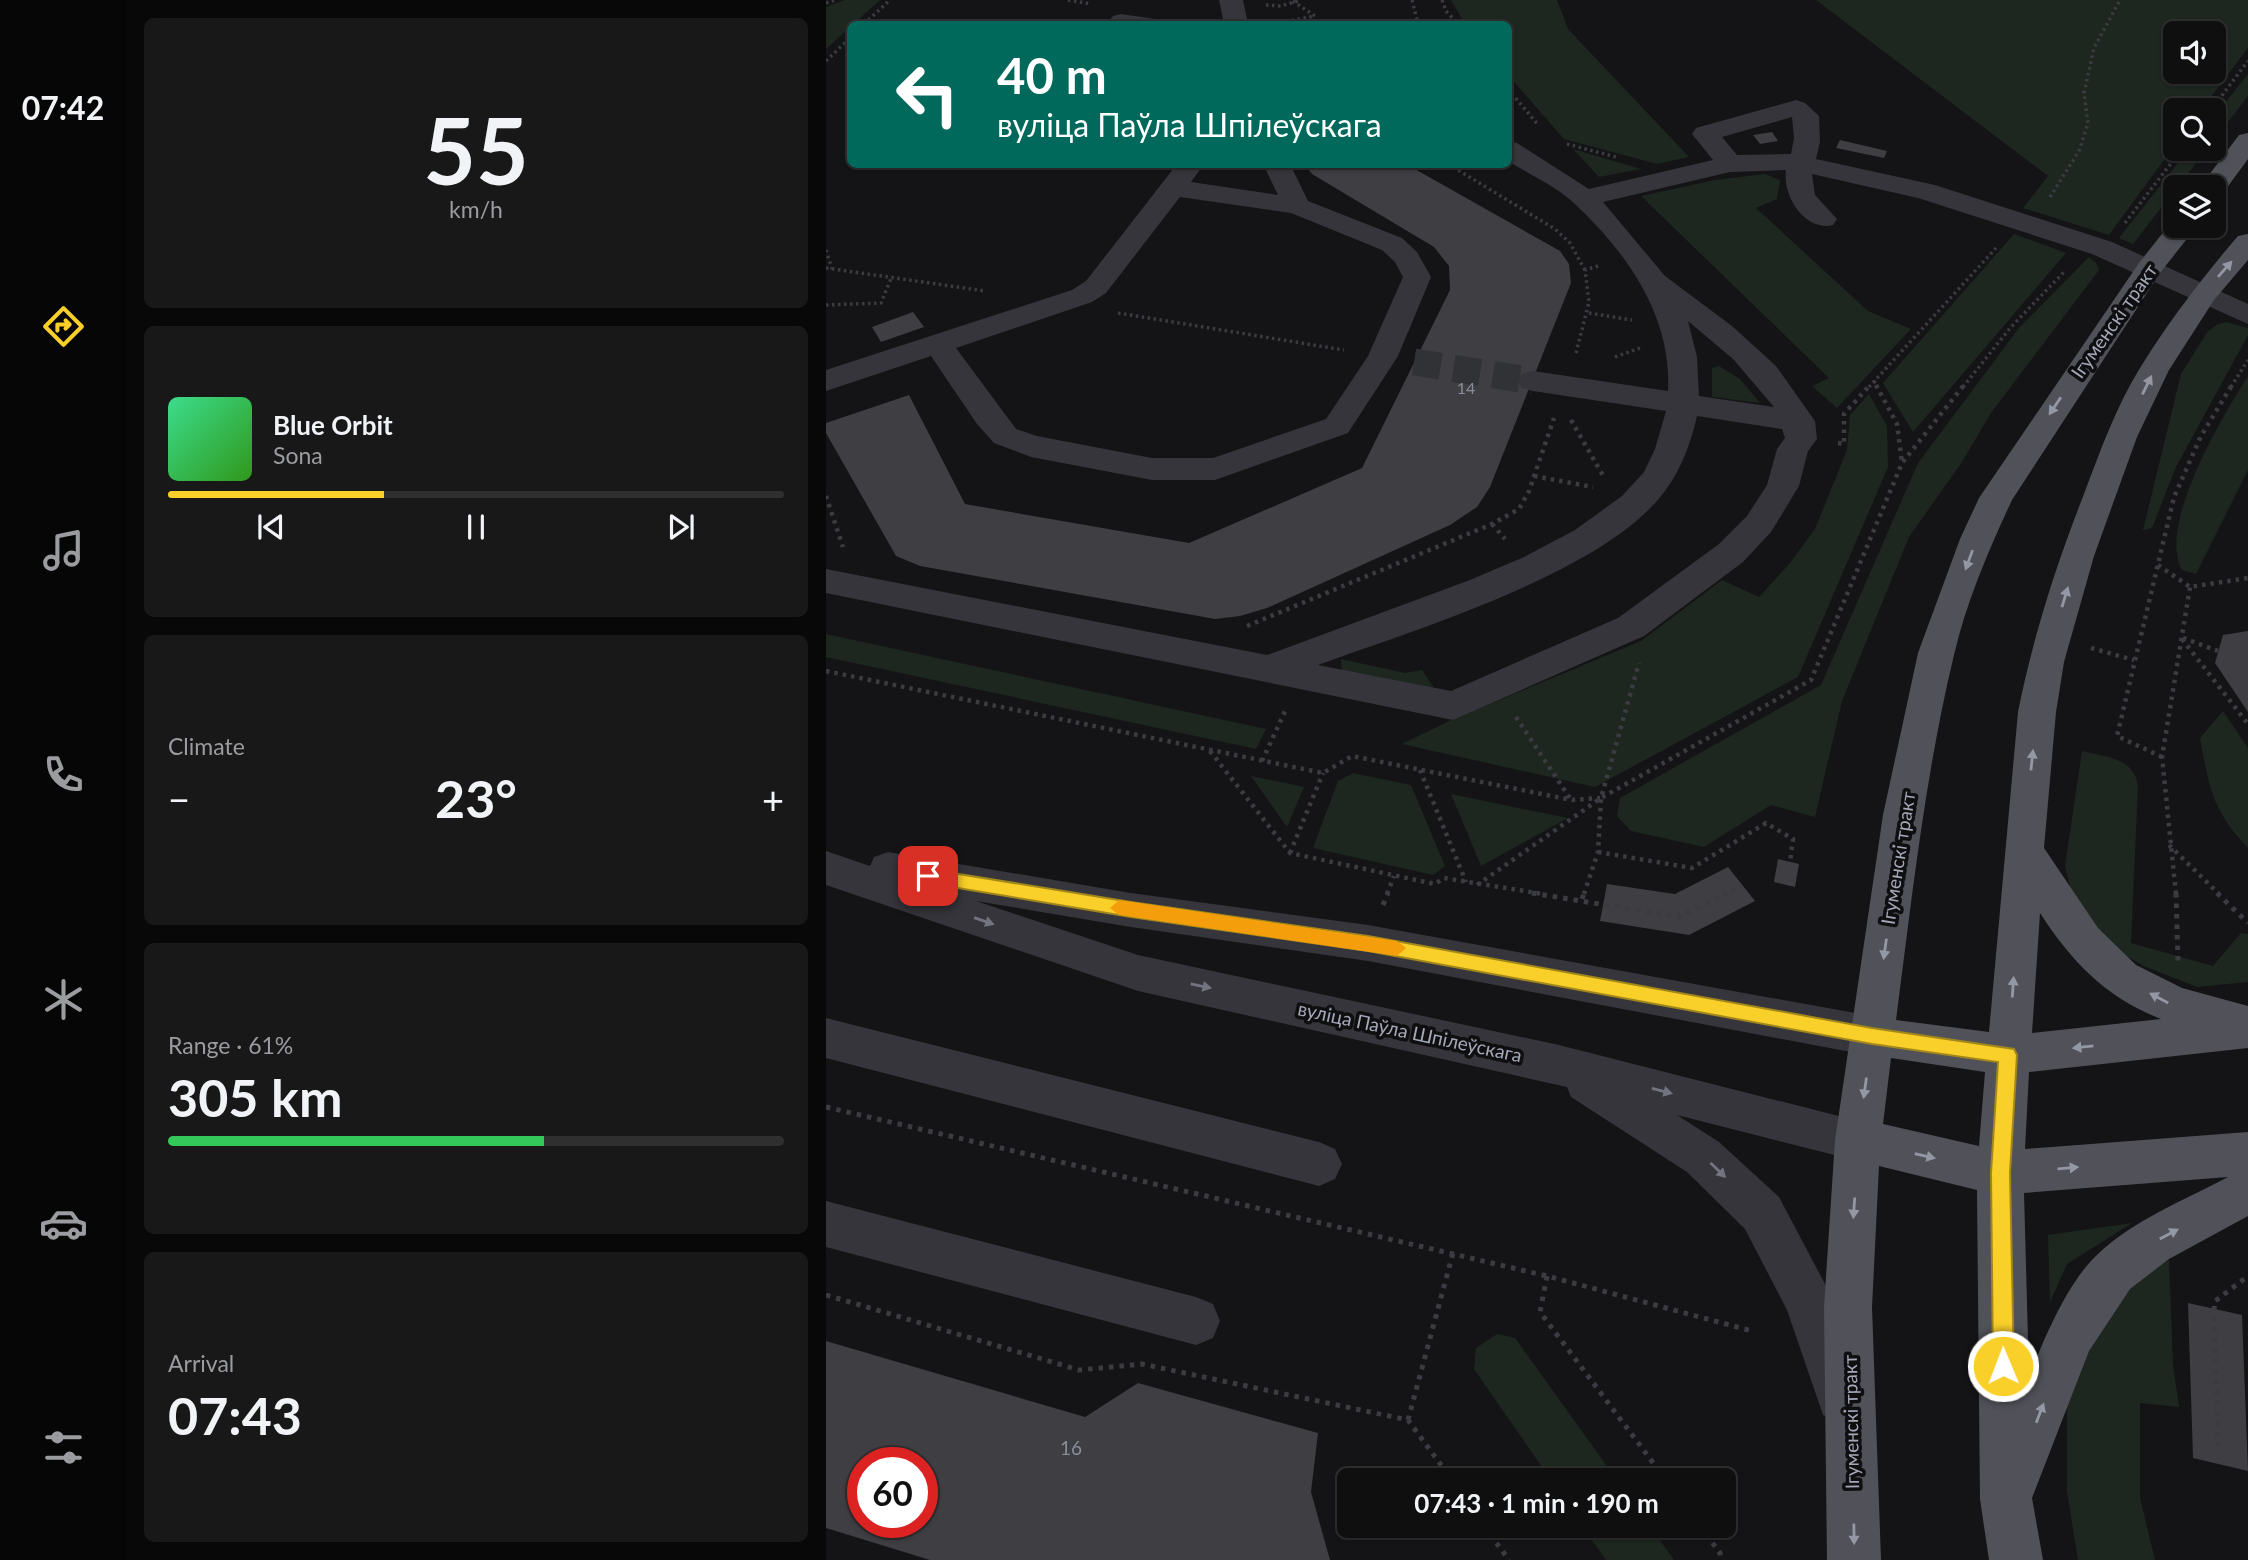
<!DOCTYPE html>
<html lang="en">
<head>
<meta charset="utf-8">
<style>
  :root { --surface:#0f0f10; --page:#181819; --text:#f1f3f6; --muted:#9b9c9f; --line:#2f2f30; --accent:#f9cf29 }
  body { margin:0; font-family:Lato,sans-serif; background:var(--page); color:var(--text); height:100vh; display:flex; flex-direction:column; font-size:26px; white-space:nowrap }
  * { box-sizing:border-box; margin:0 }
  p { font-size:23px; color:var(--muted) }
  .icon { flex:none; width:38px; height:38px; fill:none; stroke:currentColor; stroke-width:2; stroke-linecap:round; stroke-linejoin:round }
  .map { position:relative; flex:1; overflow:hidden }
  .side { display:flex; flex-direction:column; gap:18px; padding:18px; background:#080809; width:700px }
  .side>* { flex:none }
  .top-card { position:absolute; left:21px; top:21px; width:665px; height:147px; border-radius:10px; box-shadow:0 2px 5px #0004,0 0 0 2px var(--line); background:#00695c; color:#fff; overflow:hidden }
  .fabs { position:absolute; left:1337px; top:21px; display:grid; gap:14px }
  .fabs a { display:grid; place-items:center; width:63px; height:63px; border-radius:10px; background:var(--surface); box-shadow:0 2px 5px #0004,0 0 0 2px var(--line); font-size:35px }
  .speed { position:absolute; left:21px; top:1447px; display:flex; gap:14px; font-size:35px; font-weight:700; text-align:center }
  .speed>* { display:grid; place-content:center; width:91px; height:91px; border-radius:50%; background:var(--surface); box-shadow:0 2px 5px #0004,0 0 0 2px var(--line); line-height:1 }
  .speed .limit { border:10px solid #d22; background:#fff; color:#111 }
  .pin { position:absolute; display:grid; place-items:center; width:60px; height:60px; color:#fff; margin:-30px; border-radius:14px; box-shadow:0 4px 10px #0006 }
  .me { position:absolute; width:77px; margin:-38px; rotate:359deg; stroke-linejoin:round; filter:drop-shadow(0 0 5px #0008) }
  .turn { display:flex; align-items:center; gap:24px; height:147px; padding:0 35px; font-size:32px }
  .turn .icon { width:91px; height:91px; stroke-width:2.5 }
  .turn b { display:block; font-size:49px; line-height:60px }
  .big { font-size:52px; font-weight:700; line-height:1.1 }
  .side .widget { flex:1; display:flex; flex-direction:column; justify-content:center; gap:10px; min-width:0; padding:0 24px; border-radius:10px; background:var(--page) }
  .side .dial { align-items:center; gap:0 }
  .dial b { font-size:91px; line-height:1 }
  .song { display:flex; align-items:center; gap:21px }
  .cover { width:84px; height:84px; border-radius:10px; background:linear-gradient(135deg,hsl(150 70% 55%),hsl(110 70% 35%)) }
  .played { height:7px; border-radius:4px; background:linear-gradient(90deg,var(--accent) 35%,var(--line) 35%) }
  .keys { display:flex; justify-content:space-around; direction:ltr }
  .heat { display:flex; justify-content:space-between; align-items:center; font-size:38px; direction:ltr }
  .charge { height:10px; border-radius:5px; background:linear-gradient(90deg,#34c759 61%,var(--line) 0) }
  .trip { position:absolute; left:511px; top:1468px; width:399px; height:70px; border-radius:10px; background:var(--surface); box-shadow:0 2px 5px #0004,0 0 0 2px var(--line); font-weight:700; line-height:70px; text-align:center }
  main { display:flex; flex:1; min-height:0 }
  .dock { display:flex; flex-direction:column; width:126px; justify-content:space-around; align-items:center; background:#060606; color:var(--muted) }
  .dock .icon { width:49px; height:49px }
  .dock .active { color:var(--accent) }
  .dock b { font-size:32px; color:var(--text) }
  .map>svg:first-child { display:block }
</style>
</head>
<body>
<main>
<nav class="dock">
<b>07:42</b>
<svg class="icon active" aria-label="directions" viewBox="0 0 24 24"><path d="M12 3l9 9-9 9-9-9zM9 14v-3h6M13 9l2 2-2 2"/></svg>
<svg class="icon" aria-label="music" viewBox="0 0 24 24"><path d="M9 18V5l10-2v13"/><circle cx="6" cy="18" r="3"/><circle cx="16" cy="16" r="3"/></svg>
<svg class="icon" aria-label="phone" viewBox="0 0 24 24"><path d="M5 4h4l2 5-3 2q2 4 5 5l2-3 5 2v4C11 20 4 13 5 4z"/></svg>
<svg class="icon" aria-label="climate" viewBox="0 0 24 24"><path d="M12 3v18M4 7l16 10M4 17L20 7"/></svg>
<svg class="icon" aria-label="car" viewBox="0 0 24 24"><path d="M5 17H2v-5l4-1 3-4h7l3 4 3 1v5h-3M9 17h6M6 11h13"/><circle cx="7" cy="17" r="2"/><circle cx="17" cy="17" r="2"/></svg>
<svg class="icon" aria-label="filters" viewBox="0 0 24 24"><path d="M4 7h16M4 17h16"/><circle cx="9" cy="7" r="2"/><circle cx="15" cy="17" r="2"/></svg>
</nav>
<section class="side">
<div class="widget dial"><b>55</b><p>km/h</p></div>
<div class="widget">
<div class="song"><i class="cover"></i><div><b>Blue Orbit</b><p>Sona</p></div></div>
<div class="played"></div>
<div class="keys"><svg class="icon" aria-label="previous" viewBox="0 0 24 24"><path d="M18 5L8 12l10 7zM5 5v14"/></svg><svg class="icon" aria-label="pause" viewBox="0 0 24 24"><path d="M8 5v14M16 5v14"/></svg><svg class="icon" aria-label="next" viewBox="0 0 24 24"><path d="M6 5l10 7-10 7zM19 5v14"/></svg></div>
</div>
<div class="widget"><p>Climate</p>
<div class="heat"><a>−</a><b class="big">23°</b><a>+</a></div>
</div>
<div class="widget"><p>Range · 61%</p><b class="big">305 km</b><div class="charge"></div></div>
<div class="widget"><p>Arrival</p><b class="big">07:43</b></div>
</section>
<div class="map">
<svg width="1422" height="1560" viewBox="0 0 1422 1560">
  <rect width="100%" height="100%" fill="#141416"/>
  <g fill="#1e2620" fill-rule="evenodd">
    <polygon points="19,0 54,0 0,49 0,7"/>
    <polygon points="625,0 731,0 742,29 863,157 831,164 738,139 683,76 682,24 639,24"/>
    <path d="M990,0H1422V48L1375,110H1349V145L1283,235L1197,208L1222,176ZM1349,33H1388V72H1349Z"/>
    <polygon points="1422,74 1422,96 1388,140 1388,117"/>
    <polygon points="747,149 815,169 773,177"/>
    <polygon points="1363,149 1381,149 1307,244 1293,238"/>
    <polygon points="939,174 954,180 951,199 930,208 1042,311 1085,329 1011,408 986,386 1003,378 815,196 889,180"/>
    <polygon points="1188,234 1240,253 1087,432 1057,383"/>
    <polygon points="1263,257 1270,263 1273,270 1165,413 1136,462 1083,537 1016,701 989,817 945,805 878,847 805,831 791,816 794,798 995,685 1092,463 1193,328"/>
    <polygon points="1401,322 1422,328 1422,335 1350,467 1326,528 1317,530 1355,374 1382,331 1392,324"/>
    <polygon points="893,366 914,379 934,403 886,397 886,368"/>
    <path d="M1422,376V470L1370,574L1356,570C1331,525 1396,417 1422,376Z"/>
    <polygon points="1043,394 1061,426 1062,467 972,677 769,787 576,744 623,721 815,641 896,580 933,597 964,563 989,529 1021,450 1024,415"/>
    <polygon points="0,634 440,729 430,749 0,657"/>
    <polygon points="515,659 579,673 596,670 608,688 590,689 516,673"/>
    <path d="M1397,711L1422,748V848C1386,810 1383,787 1374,738Z"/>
    <path d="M1256,751C1279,757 1307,757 1312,785L1305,943L1387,966L1415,933L1422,934V982L1371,987L1318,966L1286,948L1248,902L1239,866Z"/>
    <polygon points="527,773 585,785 619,866 607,875 487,848 512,781"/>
    <polygon points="425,776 478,787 461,827"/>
    <polygon points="625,794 742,818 655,866"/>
    <polygon points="1306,1223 1241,1264 1224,1302 1222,1235"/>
    <polygon points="1343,1260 1347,1364 1353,1407 1314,1403 1314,1498 1329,1560 1252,1560 1241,1491 1241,1399 1269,1322 1319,1274"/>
    <polygon points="671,1334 689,1338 791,1480 725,1480 648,1369 650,1348"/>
    <polygon points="756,1526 824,1526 848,1560 780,1560"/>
  </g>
  <g fill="#3e3e43" fill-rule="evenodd">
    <polygon points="946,132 952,141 934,144 927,135"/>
    <polygon points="1014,140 1061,151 1058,158 1010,148"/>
    <polygon points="478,164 580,164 734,251 743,264 745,283 664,487 651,507 624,525 441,608 414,616 389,619 94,566 70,556 0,433 0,423 83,395 139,504 363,543 536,468 624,290 623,266 608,247 486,174"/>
    <polygon points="87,312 98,327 55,342 46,327"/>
    <polygon points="1422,631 1422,712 1389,663 1397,635"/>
    <polygon points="952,859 973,864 969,887 948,882"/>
    <polygon points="902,867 929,901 863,935 774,921 781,884 849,894"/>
    <polygon points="1362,1303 1416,1315 1422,1471 1367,1458"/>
    <path d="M0,1341L259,1417L312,1383L492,1433L485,1492L504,1560H104L0,1528ZM37,1463H96V1522H37Z"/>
  </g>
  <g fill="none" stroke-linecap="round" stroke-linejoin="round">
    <polyline stroke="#313236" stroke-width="27" stroke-dasharray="27 13" stroke-linecap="butt" points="588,362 707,381"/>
    <g stroke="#3b3c42" stroke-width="3.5" stroke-dasharray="2.5 3.5" stroke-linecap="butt">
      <polyline points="242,0 265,4"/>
      <polyline points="586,0 592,24"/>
      <polyline points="616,0 620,11 632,24"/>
      <polyline points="0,3 9,0"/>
      <polyline points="440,5 455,6 475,0"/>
      <polyline points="38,24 64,0"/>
      <polyline points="448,24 489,16 465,0"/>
      <polyline points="0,61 24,38"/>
      <polyline points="682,89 713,126"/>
      <polyline points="1385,110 1422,61"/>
      <polyline points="741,144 790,157"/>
      <polyline points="622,164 729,229 744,243 759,270"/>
      <polyline points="1224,197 1253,151 1262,123 1258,93 1268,48 1294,0"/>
      <polyline points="1299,223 1356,149"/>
      <polyline points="0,250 6,269"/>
      <polyline points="0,268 159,291"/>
      <polyline points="0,305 55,303 66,276"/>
      <polyline points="292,313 518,350"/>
      <polyline points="763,313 806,320"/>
      <polyline points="750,353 763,302 759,270 772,266"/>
      <polyline points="789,357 814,348"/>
      <polyline points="1048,381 1051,387"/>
      <polyline points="1043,387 1170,248"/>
      <polyline points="1137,387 1185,327 1240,270"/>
      <polyline points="1405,387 1422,360"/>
    </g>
    <g stroke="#3b3c42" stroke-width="4.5" stroke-dasharray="3.5 5" stroke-linecap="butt">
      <polyline points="1050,385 1071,424 1076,463"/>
      <polyline points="745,420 779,479"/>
      <polyline points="1012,443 1018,444 1018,414 1044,385"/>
      <polyline points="708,476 767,487"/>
      <polyline points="0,496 17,547"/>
      <polyline points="666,524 679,539"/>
      <polyline points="1332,565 1364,587 1422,578"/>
      <polyline points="421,626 666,524 693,509 703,491 728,418"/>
      <polyline points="1357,638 1392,651"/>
      <polyline points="1356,639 1422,724"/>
      <polyline points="1265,648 1308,660"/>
      <polyline points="0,671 497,773 526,756 746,800 774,798"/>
      <polyline points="690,717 745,800"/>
      <polyline points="384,751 464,853 609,884 618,878 717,894"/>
      <polyline points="1336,757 1291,736 1348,497 1375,436 1406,385"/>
      <polyline points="436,761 460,709"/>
      <polyline points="594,770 640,882"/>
      <polyline points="1343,845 1393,894"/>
      <polyline points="772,852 866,868 940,823 967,839 964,862"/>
      <polyline points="464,853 497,773"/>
      <polyline points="651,885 775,798 985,680 1076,463 1138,385"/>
      <polyline points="561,894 568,876"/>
      <polyline points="758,894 772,852 775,798 813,663"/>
      <polyline points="898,894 916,885"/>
      <polyline points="1350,894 1336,757 1364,587"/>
    </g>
    <g stroke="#3b3c42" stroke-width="5" stroke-dasharray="4.5 6" stroke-linecap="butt">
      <polyline points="706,893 853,917 901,893"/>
      <polyline points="1350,893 1352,961"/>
      <polyline points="1391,893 1422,923"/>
      <polyline points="756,899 758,893"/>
      <polyline points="557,905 562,893"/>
      <polyline points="0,1107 721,1276 926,1331"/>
      <polyline points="721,1276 714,1312 840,1480"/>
      <polyline points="0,1295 253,1370 316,1364 582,1420 626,1480"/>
      <polyline points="582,1420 627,1253"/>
      <polyline points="1392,1447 1388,1302 1422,1276"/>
      <polyline points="658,1526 683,1560"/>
      <polyline points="874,1526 894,1553 895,1560"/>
    </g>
    <g fill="#35353b" fill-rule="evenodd">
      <polygon points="393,0 417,0 422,24 398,24"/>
      <polygon points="295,14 329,19 333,24 285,24 283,21 287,16"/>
      <path d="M970,100L979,103L993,116L994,142L990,159L1109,185L1286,242L1422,304V324L1266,254L1092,198L986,174L989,195L1011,219L1007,225C979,232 956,196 960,170L904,172L777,202L839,276L906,326L950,366L989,421L991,439L982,451L973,486L945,532L917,562L818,636L627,720L0,593V569L441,655L644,580L698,557L749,530L796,496L818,472L829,449L840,411L707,391L696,388L692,381L696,374L707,371L842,391C846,317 802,254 750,205C732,187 704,175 682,161V141L691,143L763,189L887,160L866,134L870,128ZM966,117L968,138L965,154L911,155L896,137ZM862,321L907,359L948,407L873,396L871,357ZM871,416L956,429L959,438L951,449L941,485L921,516L893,544L792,618L625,691L492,665C588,630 763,577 830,502C852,478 864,447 871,416Z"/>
      <path d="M351,164H378L365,182L452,195L437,164H464L482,201L576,238L591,252L605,277L572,356L522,433L389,480H326L205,457L168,443L151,424L105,356L0,391V370L246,290L260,281ZM354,197L465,213L556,250L569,262L577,277L542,356L500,419L387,458H326L211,436L190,429L130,348L266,302L280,293Z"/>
      <polygon points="0,851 44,866 48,857 62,852 305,893 542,925 1046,1016 1061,1022 1068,1036 1061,1050 1046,1056 542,961 305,927 150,901 312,955 733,1045 1048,1125 1055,1140 1048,1155 1032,1161 851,1115 893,1142 953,1197 999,1284 1040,1397 1033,1415 1015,1422 997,1415 961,1310 919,1229 861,1172 745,1097 741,1087 312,991 0,885"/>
      <polygon points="0,1018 493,1142 509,1149 516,1164 509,1179 493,1186 0,1058"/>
      <polygon points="0,1201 370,1297 387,1304 394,1321 387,1338 370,1345 0,1247"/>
    </g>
    <g fill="#51515a" fill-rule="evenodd">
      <polygon points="1422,133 1422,159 1397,193 1388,195 1388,187 1374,187 1413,135"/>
      <path d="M1347,220L1349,226H1371L1334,273L1186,500C1163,549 1140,603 1128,655C1099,775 1086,898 1070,1020L1163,1032L1192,712C1207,637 1230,565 1258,494C1274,451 1290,407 1314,368C1343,321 1376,278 1412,236L1422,234V260L1388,300L1343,370L1311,437L1268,556L1238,662L1230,712L1218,848L1272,928L1310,965L1356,988L1422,1006V1048L1203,1072L1199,1149L1422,1132V1216L1343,1259L1304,1289L1263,1351L1206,1498L1217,1560H1163L1154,1499L1151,1190L1053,1166L1046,1307L1055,1560H1001L998,1307L1009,1140L1057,815L1092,653L1134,539L1153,498L1313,263ZM1214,913C1245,961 1280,998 1335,1019L1206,1033ZM1065,1058L1159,1072L1153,1146L1057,1124ZM1402,1177C1359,1200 1307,1220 1271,1255C1241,1283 1218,1339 1203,1377L1198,1193Z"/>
    </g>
  </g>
  <defs><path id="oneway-solid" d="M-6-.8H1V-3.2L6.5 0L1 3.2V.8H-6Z" transform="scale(1.75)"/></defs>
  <g fill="#9497a4">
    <use href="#oneway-solid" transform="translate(1399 269) rotate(-49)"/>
    <use href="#oneway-solid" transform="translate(1321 385) rotate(-64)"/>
    <use href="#oneway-solid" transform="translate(1229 406) rotate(124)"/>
    <use href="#oneway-solid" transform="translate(1143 560) rotate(110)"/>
    <use href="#oneway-solid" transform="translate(1239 597) rotate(-73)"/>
    <use href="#oneway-solid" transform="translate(1206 760) rotate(-84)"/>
    <use href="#oneway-solid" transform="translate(1059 949) rotate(98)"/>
    <use href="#oneway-solid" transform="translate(1187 987) rotate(-86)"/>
    <use href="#oneway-solid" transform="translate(1333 998) rotate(-152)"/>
    <use href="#oneway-solid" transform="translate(1257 1047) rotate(174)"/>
    <use href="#oneway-solid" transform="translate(1039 1088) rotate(98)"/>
    <use href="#oneway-solid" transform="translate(1099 1156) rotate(13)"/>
    <use href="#oneway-solid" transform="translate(1242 1168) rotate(-5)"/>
    <use href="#oneway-solid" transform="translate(1028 1208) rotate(94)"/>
    <use href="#oneway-solid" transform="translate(1343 1234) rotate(-28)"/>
    <use href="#oneway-solid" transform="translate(1214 1413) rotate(-69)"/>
    <use href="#oneway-solid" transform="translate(1028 1534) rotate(89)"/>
  </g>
  <g fill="#73747f">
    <use href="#oneway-solid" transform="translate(158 921) rotate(19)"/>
    <use href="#oneway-solid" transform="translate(375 986) rotate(12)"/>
    <use href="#oneway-solid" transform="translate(836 1091) rotate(14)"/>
    <use href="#oneway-solid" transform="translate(892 1170) rotate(44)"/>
  </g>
  <polygon fill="#f9cf29" stroke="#a2871b" stroke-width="2" points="102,869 305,902 542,936 1046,1028 1188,1049 1191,1055 1184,1173 1188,1366 1185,1374 1177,1377 1170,1374 1167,1366 1165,1173 1172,1062 1046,1044 542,951 305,917 102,883 93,876"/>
  <polygon fill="#f59e0b" points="293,900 571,941 580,948 571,956 293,915 284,908"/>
  <g text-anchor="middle" stroke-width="7" stroke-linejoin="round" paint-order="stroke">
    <g font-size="16" fill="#8b8e9a">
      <text x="640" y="394">14</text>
    </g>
    <g font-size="19" fill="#a5a8b7" stroke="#0f0f11">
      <text transform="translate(1288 321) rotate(-55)" y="7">Ігуменскі тракт</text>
      <text transform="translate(1072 858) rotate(-81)" y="7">Ігуменскі тракт</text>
      <text transform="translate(584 1032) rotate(12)" y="7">вуліца Паўла Шпілеўскага</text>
      <text transform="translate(1025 1422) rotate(-91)" y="7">Ігуменскі тракт</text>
    </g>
    <g font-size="19" fill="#8b8e9a">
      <text x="245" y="1455">16</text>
    </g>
  </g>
</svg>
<div class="fabs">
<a><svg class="icon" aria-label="sound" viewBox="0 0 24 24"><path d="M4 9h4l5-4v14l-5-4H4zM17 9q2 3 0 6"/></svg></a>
<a><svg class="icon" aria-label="search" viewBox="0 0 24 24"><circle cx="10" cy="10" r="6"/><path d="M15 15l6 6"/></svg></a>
<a><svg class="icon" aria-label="layers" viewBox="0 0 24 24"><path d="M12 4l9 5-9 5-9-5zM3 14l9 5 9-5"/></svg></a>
</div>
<div class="speed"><div class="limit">60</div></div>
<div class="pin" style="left:102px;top:876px;background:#d93025"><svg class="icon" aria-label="arrive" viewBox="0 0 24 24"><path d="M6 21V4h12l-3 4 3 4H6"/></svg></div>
<svg class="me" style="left:1177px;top:1366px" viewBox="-20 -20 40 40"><circle r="17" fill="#f9cf29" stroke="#fff" stroke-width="3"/><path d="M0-11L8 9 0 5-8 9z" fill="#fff"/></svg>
<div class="trip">07:43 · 1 min · 190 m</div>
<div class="top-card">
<div class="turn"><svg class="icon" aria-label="left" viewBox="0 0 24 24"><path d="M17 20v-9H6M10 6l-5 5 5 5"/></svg><div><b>40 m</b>вуліца Паўла Шпілеўскага</div></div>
</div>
</div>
</main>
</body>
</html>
